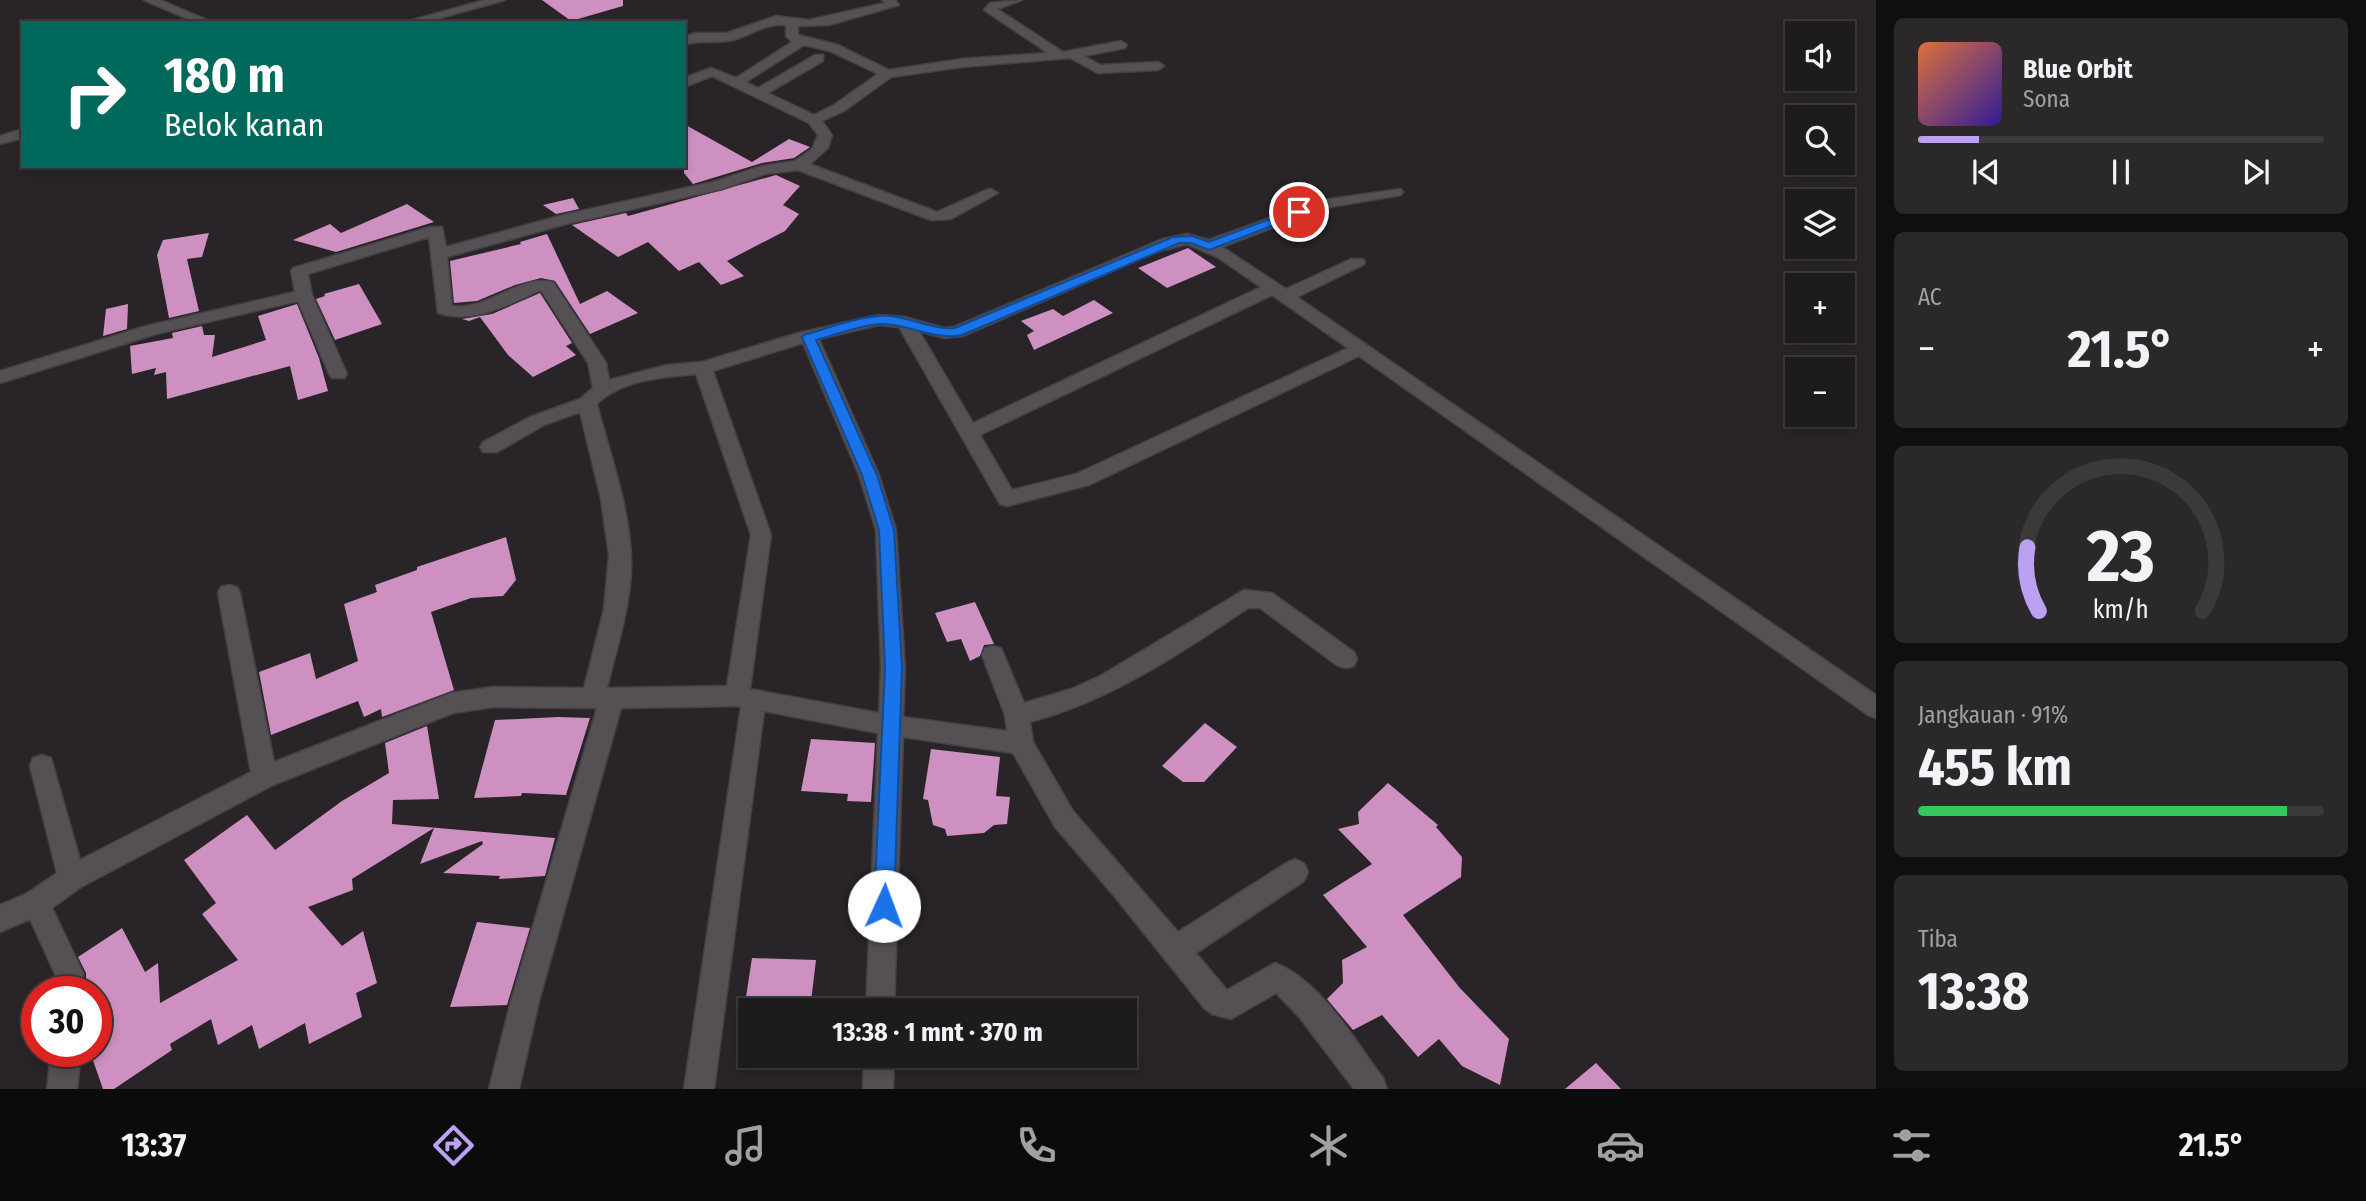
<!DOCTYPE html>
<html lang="id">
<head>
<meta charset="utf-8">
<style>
  :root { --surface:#1e1b1d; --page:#2b282a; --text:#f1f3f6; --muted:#a1a1a4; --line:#3c393b; --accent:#bca0f2 }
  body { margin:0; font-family:"Fira Sans Condensed",sans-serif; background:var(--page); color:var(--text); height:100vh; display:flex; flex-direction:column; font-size:26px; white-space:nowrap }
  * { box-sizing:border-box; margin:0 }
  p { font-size:23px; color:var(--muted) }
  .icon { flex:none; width:38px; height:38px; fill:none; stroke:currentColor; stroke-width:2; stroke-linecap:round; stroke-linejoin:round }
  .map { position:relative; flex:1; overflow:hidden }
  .sheet { display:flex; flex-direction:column; gap:18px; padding:18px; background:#100f10; width:490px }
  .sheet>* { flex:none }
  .banner { position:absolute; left:21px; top:21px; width:665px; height:147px; border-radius:0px; box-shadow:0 4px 10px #0003,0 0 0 2px var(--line); background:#00695c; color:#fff; overflow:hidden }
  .buttons { position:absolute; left:1785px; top:21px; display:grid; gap:14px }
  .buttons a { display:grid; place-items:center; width:70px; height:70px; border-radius:0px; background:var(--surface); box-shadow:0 4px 10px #0003,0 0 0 2px var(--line); font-size:35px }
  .speed { position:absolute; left:21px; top:976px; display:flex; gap:14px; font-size:35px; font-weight:700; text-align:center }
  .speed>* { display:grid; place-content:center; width:91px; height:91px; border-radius:50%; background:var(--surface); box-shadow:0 4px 10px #0003,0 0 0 2px var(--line); line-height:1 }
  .speed .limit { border:10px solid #d22; background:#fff; color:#111 }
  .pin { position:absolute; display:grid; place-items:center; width:60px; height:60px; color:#fff; margin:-30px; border:4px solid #fff; border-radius:50%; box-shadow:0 2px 7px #0007 }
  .me { position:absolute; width:77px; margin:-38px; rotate:2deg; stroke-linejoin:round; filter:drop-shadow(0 0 5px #0008) }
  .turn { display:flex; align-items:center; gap:24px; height:147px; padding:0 28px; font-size:32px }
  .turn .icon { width:91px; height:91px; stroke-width:2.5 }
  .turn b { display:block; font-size:49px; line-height:60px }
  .big { font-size:52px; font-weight:700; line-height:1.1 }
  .sheet .widget { flex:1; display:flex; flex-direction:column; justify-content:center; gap:10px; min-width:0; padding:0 24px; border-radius:10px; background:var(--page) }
  .sheet .dial { align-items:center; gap:0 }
  .dial svg { height:182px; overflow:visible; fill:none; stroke:var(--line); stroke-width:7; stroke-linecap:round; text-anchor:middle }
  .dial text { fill:var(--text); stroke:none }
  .song { display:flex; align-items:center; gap:21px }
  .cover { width:84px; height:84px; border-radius:10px; background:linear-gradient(135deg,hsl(20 70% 55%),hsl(250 70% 35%)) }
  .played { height:7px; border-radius:4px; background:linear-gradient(90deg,var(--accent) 15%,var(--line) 15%) }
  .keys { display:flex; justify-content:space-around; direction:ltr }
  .heat { display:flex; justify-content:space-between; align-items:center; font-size:38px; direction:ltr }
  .charge { height:10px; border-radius:5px; background:linear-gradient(90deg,#34c759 91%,var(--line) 0) }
  .trip { position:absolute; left:738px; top:998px; width:399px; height:70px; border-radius:0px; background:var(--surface); box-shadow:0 4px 10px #0003,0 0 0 2px var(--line); font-weight:700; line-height:70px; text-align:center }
  .dock { display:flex; height:112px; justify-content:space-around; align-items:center; background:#0c0b0c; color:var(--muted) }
  .dock .icon { width:49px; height:49px }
  .dock .on { color:var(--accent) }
  .dock b { font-size:32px; color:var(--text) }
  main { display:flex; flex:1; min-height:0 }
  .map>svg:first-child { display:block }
</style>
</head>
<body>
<main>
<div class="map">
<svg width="1876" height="1089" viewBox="0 0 1876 1089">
  <rect width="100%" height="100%" fill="#282427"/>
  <g fill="#cd90c0">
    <polygon points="542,0 623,0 623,6 571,21"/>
    <polygon points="684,124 752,162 789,139 810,147 794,158 762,163 693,184 684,173"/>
    <polygon points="776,175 800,186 783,205 799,214 785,231 727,261 744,276 721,285 699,262 679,271 648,242 618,257 572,225 626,213 628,216"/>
    <polygon points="573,198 579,209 556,214 543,205"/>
    <polygon points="407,204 434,222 336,252 293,240 330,224 341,233"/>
    <polygon points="209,233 202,257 187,259 199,311 169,318 157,255 163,240"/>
    <polygon points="547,234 580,304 607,291 638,313 590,334 555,281 541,278 515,285 477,301 454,303 450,261 521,244 520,242"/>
    <polygon points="1188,248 1216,267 1167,288 1138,268"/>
    <polygon points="359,284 382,324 335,340 316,299 325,296 324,294"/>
    <polygon points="540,293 572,343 566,346 576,355 533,377 508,355 480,317 469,321 462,319 492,314"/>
    <polygon points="1094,300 1113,313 1034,350 1027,335 1034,331 1021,321 1053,309 1063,316"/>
    <polygon points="128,304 127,329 103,336 106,309"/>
    <polygon points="297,304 319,358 328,391 298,400 290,366 167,399 166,372 154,375 156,368 132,374 130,346 173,338 172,333 202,326 204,335 215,335 212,357 266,340 258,316"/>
    <polygon points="506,537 516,580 503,596 471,598 431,612 454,690 382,717 381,709 364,717 358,701 271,735 259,672 310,653 316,679 358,661 344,604 377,592 375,585 417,570 417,567"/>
    <polygon points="975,602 994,644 984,645 980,656 970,661 961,639 947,642 935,613"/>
    <polygon points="558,717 590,718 566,795 522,793 521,796 474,798 495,720"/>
    <polygon points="1205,723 1237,747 1204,782 1183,782 1162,766"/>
    <polygon points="427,726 439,799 393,800 392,824 555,838 545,876 499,879 500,876 443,873 483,844 482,841 420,864 434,828 352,879 353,890 308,907 342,946 363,931 377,983 356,993 362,1017 309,1044 305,1023 259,1049 252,1025 218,1045 211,1019 170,1044 172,1050 114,1089 103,1089 90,1052 96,1052 96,992 86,992 86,973 78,957 122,928 145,972 158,963 160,1003 238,960 202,914 216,903 184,860 247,815 275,850 342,801 389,773 385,743"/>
    <polygon points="811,739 875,743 871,802 847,801 848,794 801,791"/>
    <polygon points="931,749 1000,757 996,796 1010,797 1007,824 994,825 984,833 947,836 945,829 933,825 928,800 923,799"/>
    <polygon points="1388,783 1438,825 1436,827 1462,857 1461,877 1403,915 1459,987 1509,1039 1500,1085 1462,1066 1439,1039 1418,1057 1382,1015 1353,1030 1327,999 1343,983 1342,960 1367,947 1323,895 1372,864 1338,829 1359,824 1358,812"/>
    <polygon points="477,922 530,928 507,1005 450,1007"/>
    <polygon points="752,958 816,960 810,1010 744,1010"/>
    <polygon points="1596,1063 1621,1089 1565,1089"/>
  </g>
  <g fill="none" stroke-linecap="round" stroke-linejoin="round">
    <defs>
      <g id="street">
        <polygon points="144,0 160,0 214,23 197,23"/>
        <polygon points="485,0 505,0 422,23 401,23"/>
        <path d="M882,0H895L899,5L829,25L798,26V35L838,45L889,70L962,59L1048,53L984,10L990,3L1022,0L997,9L1063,52L1121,41L1127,45L1125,48L1084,56L1100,65L1158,62L1164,66L1158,70L1098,73L1070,58L962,67L891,77L844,111L822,121L832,135L828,148L810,164L937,212L986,190L991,189L998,193L951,219L931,220L798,170L765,174L722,189L566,224L447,257L452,306C488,311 519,274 553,282L606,363L609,380L667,365L702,362L798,333L879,315L905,317L944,328L954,327L1163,239L1187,234L1209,240L1316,201L1401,189L1403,192L1401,195L1324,208L1222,247L1286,289L1351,259H1363L1365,262L1363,265L1297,297L1876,695V718L1868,715L1359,356L1089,485L1007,506L1000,504L899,327L879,325L819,339L879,475L896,530L905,668L903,717L1007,731L1005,715L982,655L985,648L993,646L1001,648L1024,703L1071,689L1100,676L1244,590L1272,593L1354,652L1357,659L1354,666L1346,668L1338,666L1260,608H1248C1179,654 1112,700 1030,722L1033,742L1073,811L1178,932L1286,863L1295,859L1304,863L1308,872L1304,881L1196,953L1227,990L1275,963C1322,982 1353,1038 1383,1078L1387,1089H1354L1300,1018L1276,993L1231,1019L1212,1014L1204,1008L1115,897L1055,827L1013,753L903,737L894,1010H866L878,733L764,711L714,1089H684L741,707L737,706L621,708L539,1001L519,1089H489L511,1001L597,708L493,707L453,713L273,785L81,887L52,908L83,973L84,992H56L55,974L30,919L0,932V905L26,894L57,873L30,766L33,758L42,755L51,758L80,860L251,772L218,593L221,587L229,585L237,587L240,593L274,762L451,693L493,687L584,688L604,609L609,555L601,499L580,412L544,425L497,452H483L480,447L483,442L530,417L580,399L593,388L588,363L541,290C509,304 474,325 438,313L429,237L308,274L312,295L347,374L344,378H332L329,374L298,301L156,334L0,383V371L146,326L295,292L291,271L293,268L430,227H442L446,247L563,215L713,182L762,166L795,161L812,149L818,135L809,123L712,76L684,87V78L711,68L736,78L792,42L786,36V25C765,22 748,38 728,41C713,43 699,40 684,45V37L695,33H727L776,16L809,20L885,3ZM804,45L830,51L878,74L834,105L814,115L768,93L823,61V55H815L758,88L746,82ZM1187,244L1217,257L1261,287L973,423L919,331L944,338L963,336L1156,252ZM1272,295L1348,348L1076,474L1012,490L980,435ZM803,343L859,475L876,530L881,668L879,713L750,689L771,535L713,371ZM696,374L751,535L727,686L607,688C616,650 629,612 631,572C633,515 611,459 597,404C622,380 662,377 696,374Z"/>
        <polygon points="23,129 23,138 0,144 0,136"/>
        <polygon points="51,1052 81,1052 77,1089 47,1089"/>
        <polygon points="864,1055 894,1055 893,1089 863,1089"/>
      </g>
    </defs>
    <use href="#street" stroke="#434043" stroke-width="3"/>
    <use href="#street" fill="#555054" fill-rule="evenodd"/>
  </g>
  <path fill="#1a73e8" stroke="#114b97" stroke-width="2" d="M1299,208L1305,212L1303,214L1209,250L1191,243H1179L962,335C934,341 908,323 880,324C860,325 836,335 816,340L877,475L894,530L902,668L894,906L891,913L884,916L877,913L874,906L885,668L879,530L862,475L802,337L804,335C828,328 854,318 879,316C905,314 929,330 955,328L1173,237L1192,236L1209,242Z"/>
</svg>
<div class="buttons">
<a><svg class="icon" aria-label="sound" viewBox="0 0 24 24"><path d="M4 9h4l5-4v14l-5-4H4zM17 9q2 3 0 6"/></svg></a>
<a><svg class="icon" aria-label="search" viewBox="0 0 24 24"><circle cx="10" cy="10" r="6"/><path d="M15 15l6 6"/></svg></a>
<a><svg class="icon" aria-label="layers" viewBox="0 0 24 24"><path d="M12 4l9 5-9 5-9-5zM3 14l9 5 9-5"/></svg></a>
<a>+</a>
<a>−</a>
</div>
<div class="speed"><div class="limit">30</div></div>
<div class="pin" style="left:1299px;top:212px;background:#d93025"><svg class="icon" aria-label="arrive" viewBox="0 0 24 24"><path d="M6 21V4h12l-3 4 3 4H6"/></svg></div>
<svg class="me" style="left:884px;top:906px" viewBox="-20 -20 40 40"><circle r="19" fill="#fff"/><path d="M0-13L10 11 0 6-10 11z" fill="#1a73e8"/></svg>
<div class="trip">13:38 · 1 mnt · 370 m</div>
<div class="banner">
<div class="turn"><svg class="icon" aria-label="right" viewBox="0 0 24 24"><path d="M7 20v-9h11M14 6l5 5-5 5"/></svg><div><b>180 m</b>Belok kanan</div></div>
</div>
</div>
<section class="sheet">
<div class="widget">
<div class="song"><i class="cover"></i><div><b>Blue Orbit</b><p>Sona</p></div></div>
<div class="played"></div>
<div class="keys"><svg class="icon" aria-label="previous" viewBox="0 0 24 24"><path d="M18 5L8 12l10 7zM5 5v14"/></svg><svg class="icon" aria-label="pause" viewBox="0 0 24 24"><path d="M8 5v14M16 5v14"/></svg><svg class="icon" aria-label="next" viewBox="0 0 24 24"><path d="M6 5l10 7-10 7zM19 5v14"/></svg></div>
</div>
<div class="widget"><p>AC</p>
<div class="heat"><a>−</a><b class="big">21.5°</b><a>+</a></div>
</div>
<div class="widget dial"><svg viewBox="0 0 100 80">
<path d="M14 69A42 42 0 1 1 86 69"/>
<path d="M14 69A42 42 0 0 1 9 41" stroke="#bca0f2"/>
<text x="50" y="56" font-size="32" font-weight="700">23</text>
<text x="50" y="72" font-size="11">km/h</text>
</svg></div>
<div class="widget"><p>Jangkauan · 91%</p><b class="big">455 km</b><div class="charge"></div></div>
<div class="widget"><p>Tiba</p><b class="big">13:38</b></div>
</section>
</main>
<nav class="dock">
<b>13:37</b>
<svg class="icon on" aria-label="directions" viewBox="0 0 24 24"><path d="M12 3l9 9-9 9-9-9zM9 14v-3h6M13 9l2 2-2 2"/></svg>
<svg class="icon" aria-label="music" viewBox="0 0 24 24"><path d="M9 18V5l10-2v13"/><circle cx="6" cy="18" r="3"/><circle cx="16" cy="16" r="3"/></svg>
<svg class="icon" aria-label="phone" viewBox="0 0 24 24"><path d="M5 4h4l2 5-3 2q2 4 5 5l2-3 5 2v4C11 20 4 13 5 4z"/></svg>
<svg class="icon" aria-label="climate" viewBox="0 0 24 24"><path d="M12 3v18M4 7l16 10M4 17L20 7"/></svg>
<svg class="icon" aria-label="car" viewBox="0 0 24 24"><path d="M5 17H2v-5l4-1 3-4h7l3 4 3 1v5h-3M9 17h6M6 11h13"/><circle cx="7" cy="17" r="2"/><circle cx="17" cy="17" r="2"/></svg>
<svg class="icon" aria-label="filters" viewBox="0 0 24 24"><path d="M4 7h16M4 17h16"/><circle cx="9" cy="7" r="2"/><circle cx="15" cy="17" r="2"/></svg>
<b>21.5°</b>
</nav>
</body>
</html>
